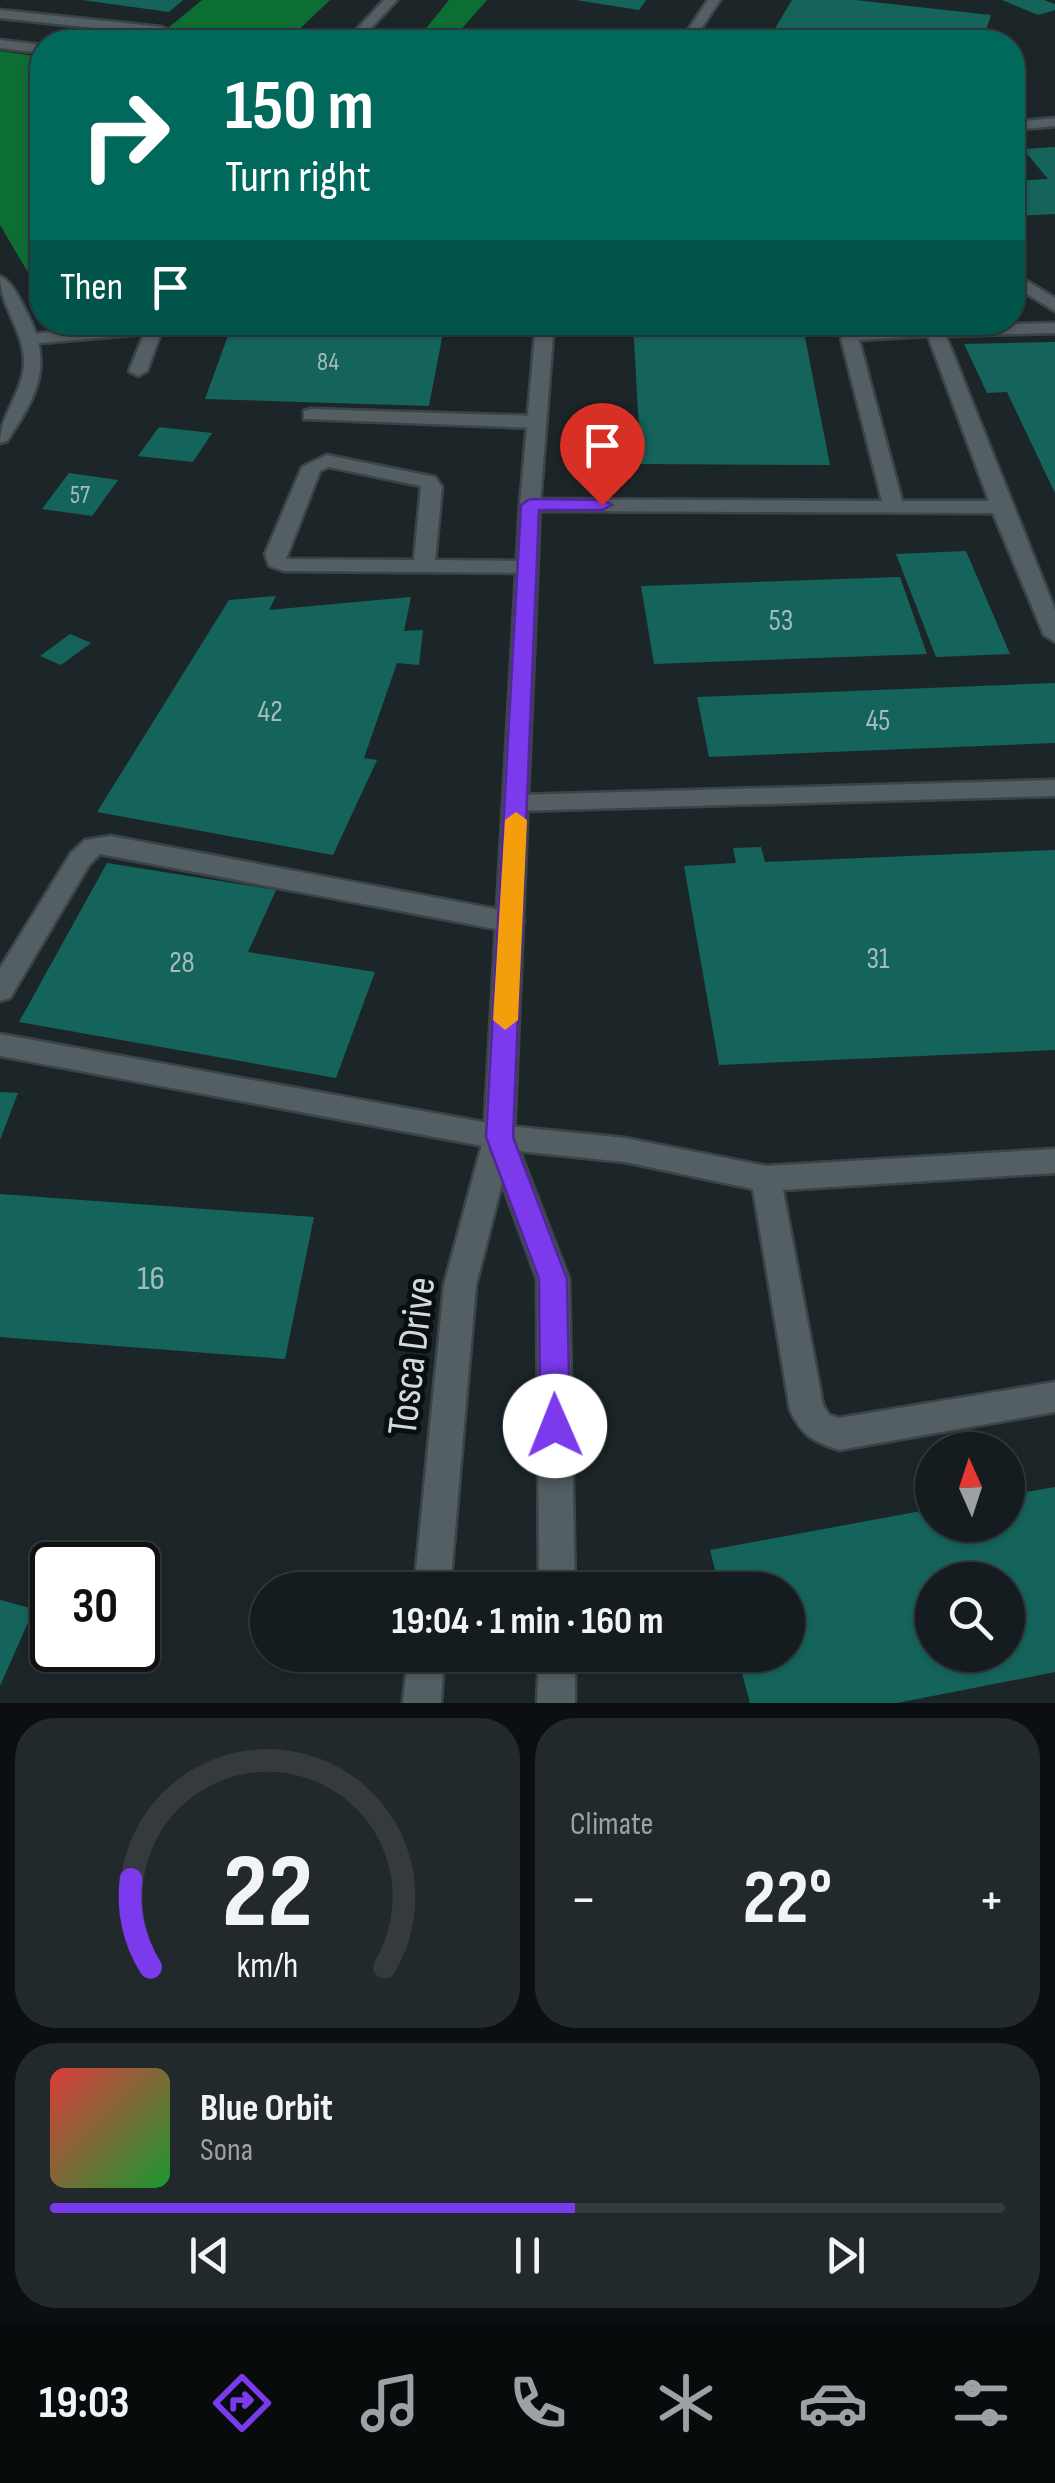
<!DOCTYPE html>
<html lang="en">
<head>
<meta charset="utf-8">
<style>
  :root { --surface:#151c1f; --page:#22292c; --text:#f1f3f6; --muted:#9da1a4; --line:#343a3d; --accent:#7c3aed }
  body { margin:0; font-family:"Sofia Sans Condensed",sans-serif; background:var(--page); color:var(--text); height:100vh; display:flex; flex-direction:column; font-size:38px; white-space:nowrap }
  * { box-sizing:border-box; margin:0 }
  p { font-size:32px; color:var(--muted) }
  .icon { flex:none; width:55px; height:55px; fill:none; stroke:currentColor; stroke-width:2; stroke-linecap:round; stroke-linejoin:round }
  .map { position:relative; height:1703px; overflow:hidden }
  .panel { display:flex; flex-direction:column; gap:15px; padding:15px; background:#0c0f11; flex:1 }
  .panel>* { flex:none }
  .guide { position:absolute; left:30px; top:30px; width:995px; height:305px; border-radius:40px; box-shadow:0 2px 8px #0004,0 0 0 2px var(--line); background:#00695c; color:#fff; overflow:hidden }
  .needle { width:65px; rotate:357deg }
  .controls { position:absolute; left:915px; top:1432px; display:grid; gap:20px }
  .controls a { display:grid; place-items:center; width:110px; height:110px; border-radius:50%; background:var(--surface); box-shadow:0 2px 8px #0004,0 0 0 2px var(--line); font-size:50px }
  .speed { position:absolute; left:30px; top:1542px; display:flex; gap:20px; font-size:50px; font-weight:700; text-align:center }
  .speed>* { display:grid; place-content:center; width:130px; height:130px; border-radius:50%; background:var(--surface); box-shadow:0 2px 8px #0004,0 0 0 2px var(--line); line-height:1 }
  .speed .limit { border:5px solid #111; border-radius:15px; background:#fff; color:#111 }
  .pin { position:absolute; display:grid; place-items:center; width:85px; height:85px; color:#fff; margin:-102px -42px; border-radius:50% 50% 50% 0; rotate:-45deg; box-shadow:0 0 10px #0007 }
  .pin .icon { rotate:45deg }
  .me { position:absolute; width:110px; margin:-55px; rotate:359deg; stroke-linejoin:round; filter:drop-shadow(0 0 8px #0008) }
  .turn { display:flex; align-items:center; gap:35px; height:210px; padding:0 30px; font-size:45px }
  .turn .icon { width:130px; height:130px; stroke-width:2.5 }
  .turn b { display:block; font-size:70px; line-height:85px }
  .then { display:flex; align-items:center; height:95px; padding:0 30px; background:#0003; gap:20px; font-size:38px }
  .big { font-size:75px; font-weight:700; line-height:1.1 }
  .panel .widget { flex:1; display:flex; flex-direction:column; justify-content:center; gap:15px; min-width:0; padding:0 35px; border-radius:40px; background:var(--page) }
  .panel .dial { align-items:center; gap:0 }
  .dial svg { height:260px; overflow:visible; fill:none; stroke:var(--line); stroke-width:7; stroke-linecap:round; text-anchor:middle }
  .dial text { fill:var(--text); stroke:none }
  .song { display:flex; align-items:center; gap:30px }
  .cover { width:120px; height:120px; border-radius:15px; background:linear-gradient(135deg,hsl(0 70% 55%),hsl(130 70% 35%)) }
  .played { height:10px; border-radius:5px; background:linear-gradient(90deg,var(--accent) 55%,var(--line) 55%) }
  .keys { display:flex; justify-content:space-around; direction:ltr }
  .heat { display:flex; justify-content:space-between; align-items:center; font-size:55px; direction:ltr }
  .panel .tiles { flex:1; display:grid; gap:15px; grid-template-columns:1fr 1fr }
  .widget:last-child { grid-column:span 2 }
  .trip { position:absolute; left:250px; top:1572px; width:555px; height:100px; border-radius:50px; background:var(--surface); box-shadow:0 2px 8px #0004,0 0 0 2px var(--line); font-weight:700; line-height:100px; text-align:center }
  .dock { display:flex; height:160px; justify-content:space-around; align-items:center; background:#080b0c; color:var(--muted) }
  .dock .icon { width:70px; height:70px }
  .dock .selected { color:var(--accent) }
  .dock b { font-size:45px; color:var(--text) }
  .map>svg:first-child { display:block }
</style>
</head>
<body>
<div class="map">
<svg width="1055" height="1703" viewBox="0 0 1055 1703">
  <rect width="100%" height="100%" fill="#1c2629"/>
  <g fill="#0d6e34">
    <polygon points="202,0 330,0 286,42 151,42"/>
    <polygon points="449,0 487,0 450,42 415,42"/>
    <polygon points="0,51 42,57 42,296 0,225"/>
  </g>
  <g fill="#15645c" fill-rule="evenodd">
    <polygon points="82,0 183,0 169,12"/>
    <polygon points="576,0 646,0 639,10"/>
    <polygon points="792,0 855,0 991,15 982,42 767,42"/>
    <polygon points="1002,0 1044,0 1055,4 1055,10 1038,15"/>
    <polygon points="1055,147 1055,214 1016,216 1012,181 1048,179 1023,149"/>
    <polygon points="233,322 445,322 429,406 205,399"/>
    <polygon points="633,322 802,322 830,465 641,464"/>
    <polygon points="1055,342 1055,493 1007,392 987,393 964,344"/>
    <polygon points="159,427 212,433 193,462 138,456"/>
    <polygon points="69,473 118,480 92,516 42,509"/>
    <polygon points="966,551 1010,654 936,657 896,554"/>
    <polygon points="900,577 927,654 654,664 641,586"/>
    <polygon points="276,596 269,610 411,597 404,631 423,630 419,665 397,663 364,758 377,760 333,855 97,812 229,600"/>
    <polygon points="70,634 91,643 61,665 40,656"/>
    <polygon points="1055,683 1055,743 709,757 697,697"/>
    <polygon points="761,847 765,862 1055,850 1055,1050 719,1065 684,866 736,863 733,848"/>
    <polygon points="107,863 276,890 248,952 375,972 336,1078 19,1022"/>
    <polygon points="0,1092 18,1093 0,1140"/>
    <polygon points="0,1194 314,1217 285,1359 0,1337"/>
    <path d="M1055,1487V1672L897,1703H750L737,1655H788V1590H720L710,1550L932,1509V1525H1008V1495ZM932,1580H1008V1655H932Z"/>
    <polygon points="0,1600 34,1609 0,1686"/>
  </g>
  <g fill="none" stroke-linecap="round" stroke-linejoin="round">
    <defs>
      <g id="service">
        <polygon points="384,0 397,0 358,42 345,42"/>
        <polygon points="0,10 162,27 169,31 160,42 147,42 153,34 0,18"/>
        <polygon points="523,34 567,42 518,41 518,35"/>
        <polygon points="0,40 42,45 42,53 0,48"/>
        <polygon points="1055,118 1055,126 1012,130 1012,122"/>
        <polygon points="1012,272 1055,298 1055,311 1012,285"/>
        <polygon points="165,322 147,371 138,376 129,371 144,334 30,344 21,339 30,334"/>
        <path d="M1055,323V333L946,336L1055,610V642L1044,635L993,513L530,511L520,505L530,499L882,501L841,338L858,328ZM928,336L989,501H902L859,340Z"/>
        <polygon points="311,409 537,416 546,422 537,428 304,419 304,411"/>
        <path d="M327,455L435,477L442,487L435,560L527,561L537,567L527,573L284,571L269,566L265,554L302,467ZM329,467L421,486L414,560L286,559L320,471Z"/>
        <polygon points="1055,780 1055,796 517,811 505,803 517,795"/>
        <polygon points="111,836 511,912 520,915 524,922 520,929 511,932 100,854 89,865 10,998 0,1001 0,968 71,853 85,840"/>
        <path d="M0,1034L499,1125L625,1138L766,1166L1055,1149V1173L783,1190L823,1405L829,1415L839,1418L1055,1382V1412L839,1450C813,1441 802,1436 790,1410L753,1189L625,1162L499,1149L0,1056Z"/>
      </g>
      <g id="minor">
        <polygon points="708,0 720,0 692,42 680,42"/>
        <polygon points="536,322 554,322 540,505 514,1137 569,1279 575,1590 539,1590 537,1279 502,1183 476,1285 450,1590 414,1590 444,1285 484,1137 520,505"/>
        <polygon points="408,1655 444,1655 441,1703 403,1703"/>
        <polygon points="539,1655 575,1655 575,1703 537,1703"/>
      </g>
      <path id="tertiary" d="M0,276C11,281 18,296 24,307C54,362 40,392 7,441L0,443C0,413 25,391 24,360C23,329 0,306 0,276Z"/>
    </defs>
    <use href="#service" stroke="#3b4446" stroke-width="5"/>
    <use href="#minor" stroke="#3b4446" stroke-width="5"/>
    <use href="#tertiary" stroke="#3b4446" stroke-width="5"/>
    <use href="#service" fill="#545f63" fill-rule="evenodd"/>
    <use href="#minor" fill="#545f63" fill-rule="evenodd"/>
    <use href="#tertiary" fill="#545f63" fill-rule="evenodd"/>
  </g>
  <polygon fill="#7c3aed" stroke="#51269a" stroke-width="2.5" points="530,499 602,500 612,505 602,510 539,510 513,1137 567,1279 570,1426 566,1436 555,1441 545,1436 540,1426 539,1279 486,1137 521,505"/>
  <polygon fill="#f59e0b" points="516,812 527,820 518,1020 505,1030 493,1020 505,820"/>
  <g text-anchor="middle" stroke-width="10" stroke-linejoin="round" paint-order="stroke">
    <g font-size="25" fill="#a3bcbb">
      <text x="328" y="370">84</text>
      <text x="80" y="503">57</text>
    </g>
    <g font-size="30" fill="#a3bcbb">
      <text x="781" y="630">53</text>
      <text x="270" y="721">42</text>
      <text x="878" y="730">45</text>
      <text x="878" y="968">31</text>
      <text x="182" y="972">28</text>
    </g>
    <g font-size="35" fill="#a3bcbb">
      <text x="151" y="1289">16</text>
    </g>
    <g font-size="42" fill="#d2d9db" stroke="#090e0f">
      <text transform="translate(410 1356) rotate(-83)" y="15">Tosca Drive</text>
    </g>
  </g>
</svg>
<div class="controls">
<a><svg class="needle" viewBox="-14 -14 28 28"><path d="M0-13l5 13h-10z" fill="#e53935"/><path d="M0 13l5-13h-10z" fill="#9da1a4"/></svg></a>
<a><svg class="icon" aria-label="search" viewBox="0 0 24 24"><circle cx="10" cy="10" r="6"/><path d="M15 15l6 6"/></svg></a>
</div>
<div class="speed"><div class="limit">30</div></div>
<div class="pin" style="left:602px;top:505px;background:#d93025"><svg class="icon" aria-label="arrive" viewBox="0 0 24 24"><path d="M6 21V4h12l-3 4 3 4H6"/></svg></div>
<svg class="me" style="left:555px;top:1426px" viewBox="-20 -20 40 40"><circle r="19" fill="#fff"/><path d="M0-13L10 11 0 6-10 11z" fill="#7c3aed"/></svg>
<div class="trip">19:04 · 1 min · 160 m</div>
<div class="guide">
<div class="turn"><svg class="icon" aria-label="right" viewBox="0 0 24 24"><path d="M7 20v-9h11M14 6l5 5-5 5"/></svg><div><b>150 m</b>Turn right</div></div>
<div class="then">Then<svg class="icon" aria-label="arrive" viewBox="0 0 24 24"><path d="M6 21V4h12l-3 4 3 4H6"/></svg></div>
</div>
</div>
<section class="panel">
<div class="tiles">
<div class="widget dial"><svg viewBox="0 0 100 80">
<path d="M14 69A42 42 0 1 1 86 69"/>
<path d="M14 69A42 42 0 0 1 8 42" stroke="#7c3aed"/>
<text x="50" y="56" font-size="32" font-weight="700">22</text>
<text x="50" y="72" font-size="11">km/h</text>
</svg></div>
<div class="widget"><p>Climate</p>
<div class="heat"><a>−</a><b class="big">22°</b><a>+</a></div>
</div>
<div class="widget">
<div class="song"><i class="cover"></i><div><b>Blue Orbit</b><p>Sona</p></div></div>
<div class="played"></div>
<div class="keys"><svg class="icon" aria-label="previous" viewBox="0 0 24 24"><path d="M18 5L8 12l10 7zM5 5v14"/></svg><svg class="icon" aria-label="pause" viewBox="0 0 24 24"><path d="M8 5v14M16 5v14"/></svg><svg class="icon" aria-label="next" viewBox="0 0 24 24"><path d="M6 5l10 7-10 7zM19 5v14"/></svg></div>
</div>
</div>
</section>
<nav class="dock">
<b>19:03</b>
<svg class="icon selected" aria-label="directions" viewBox="0 0 24 24"><path d="M12 3l9 9-9 9-9-9zM9 14v-3h6M13 9l2 2-2 2"/></svg>
<svg class="icon" aria-label="music" viewBox="0 0 24 24"><path d="M9 18V5l10-2v13"/><circle cx="6" cy="18" r="3"/><circle cx="16" cy="16" r="3"/></svg>
<svg class="icon" aria-label="phone" viewBox="0 0 24 24"><path d="M5 4h4l2 5-3 2q2 4 5 5l2-3 5 2v4C11 20 4 13 5 4z"/></svg>
<svg class="icon" aria-label="climate" viewBox="0 0 24 24"><path d="M12 3v18M4 7l16 10M4 17L20 7"/></svg>
<svg class="icon" aria-label="car" viewBox="0 0 24 24"><path d="M5 17H2v-5l4-1 3-4h7l3 4 3 1v5h-3M9 17h6M6 11h13"/><circle cx="7" cy="17" r="2"/><circle cx="17" cy="17" r="2"/></svg>
<svg class="icon" aria-label="filters" viewBox="0 0 24 24"><path d="M4 7h16M4 17h16"/><circle cx="9" cy="7" r="2"/><circle cx="15" cy="17" r="2"/></svg>
</nav>
</body>
</html>
